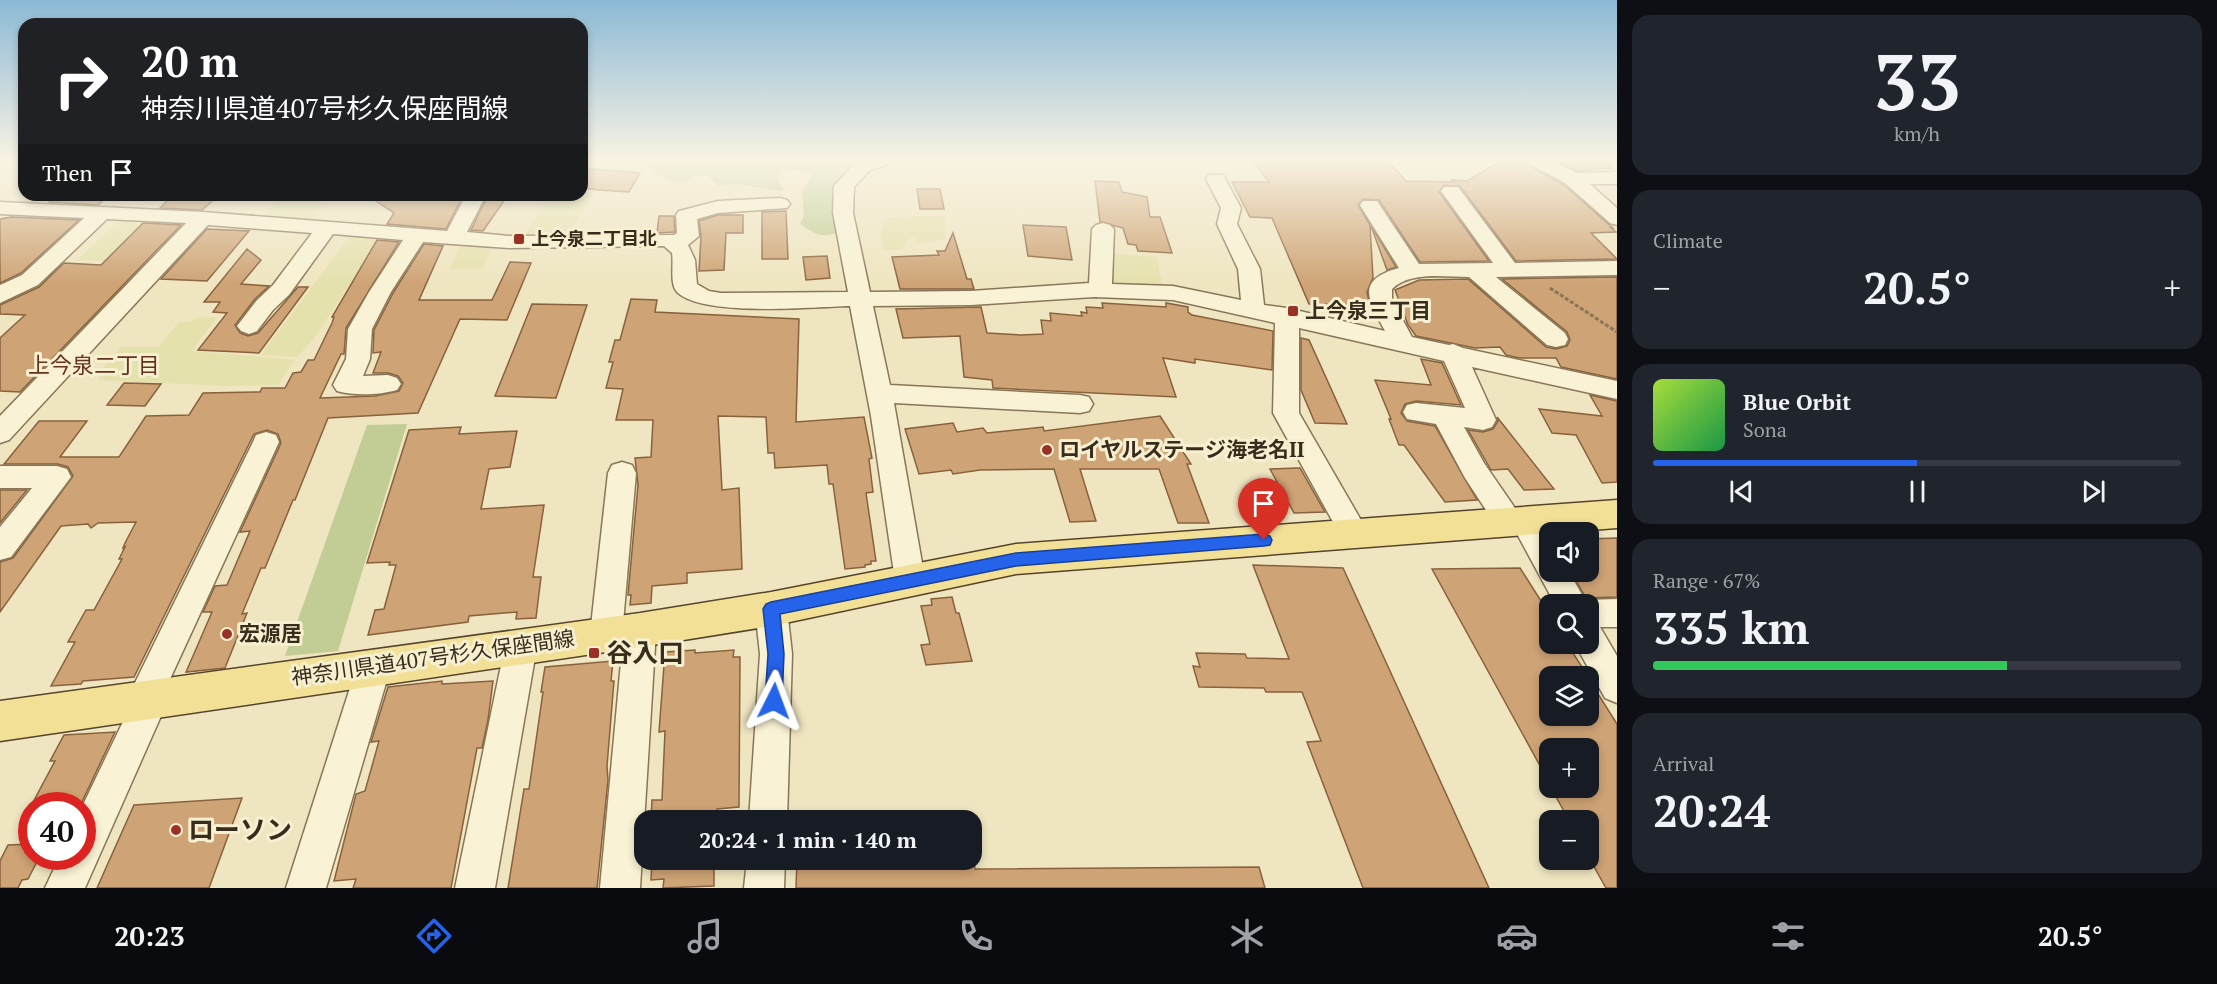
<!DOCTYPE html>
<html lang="en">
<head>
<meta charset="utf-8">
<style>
  :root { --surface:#171b24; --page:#20242c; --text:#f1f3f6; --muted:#9ea1a6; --line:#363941; --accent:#2563eb }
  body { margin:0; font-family:"PT Serif","Noto Sans JP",serif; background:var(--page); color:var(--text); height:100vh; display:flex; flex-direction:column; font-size:22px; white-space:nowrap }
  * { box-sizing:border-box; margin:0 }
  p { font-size:20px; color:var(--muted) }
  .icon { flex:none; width:33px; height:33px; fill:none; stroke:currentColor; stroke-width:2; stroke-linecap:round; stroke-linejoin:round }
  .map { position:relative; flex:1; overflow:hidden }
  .details { display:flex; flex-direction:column; gap:15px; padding:15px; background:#0d0f14; width:600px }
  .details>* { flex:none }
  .top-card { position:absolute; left:18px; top:18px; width:570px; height:183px; border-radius:18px; box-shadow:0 3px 9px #0003; background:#202124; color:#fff; overflow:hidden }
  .controls { position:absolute; left:1539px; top:522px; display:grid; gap:12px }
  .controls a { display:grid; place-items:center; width:60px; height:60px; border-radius:12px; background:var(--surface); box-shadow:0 3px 9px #0003; font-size:30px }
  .speed { position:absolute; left:18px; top:792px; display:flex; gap:12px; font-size:30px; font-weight:700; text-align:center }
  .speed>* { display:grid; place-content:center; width:78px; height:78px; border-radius:50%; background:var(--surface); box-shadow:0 3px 9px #0003; line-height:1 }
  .speed .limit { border:9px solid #d22; background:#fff; color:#111 }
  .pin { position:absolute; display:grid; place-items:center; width:51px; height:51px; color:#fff; margin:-62px -26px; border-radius:50% 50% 50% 0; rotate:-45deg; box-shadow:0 0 6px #0007 }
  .pin .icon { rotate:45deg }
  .me { position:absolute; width:66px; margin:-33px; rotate:3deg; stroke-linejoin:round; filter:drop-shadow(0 0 4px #0008) }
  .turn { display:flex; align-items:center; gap:21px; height:126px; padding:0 24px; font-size:27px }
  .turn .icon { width:78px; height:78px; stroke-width:2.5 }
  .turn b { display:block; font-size:42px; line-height:51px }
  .then { display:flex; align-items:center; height:57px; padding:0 24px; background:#0003; gap:12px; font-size:22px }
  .big { font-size:45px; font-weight:600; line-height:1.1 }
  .details .widget { flex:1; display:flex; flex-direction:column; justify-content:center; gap:9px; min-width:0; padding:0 21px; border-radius:18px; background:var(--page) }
  .details .dial { align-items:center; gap:0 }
  .dial b { font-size:78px; line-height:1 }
  .song { display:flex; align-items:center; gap:18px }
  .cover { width:72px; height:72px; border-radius:9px; background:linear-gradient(135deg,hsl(80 70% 55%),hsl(140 70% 35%)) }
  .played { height:6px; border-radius:3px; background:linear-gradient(90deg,var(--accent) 50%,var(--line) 50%) }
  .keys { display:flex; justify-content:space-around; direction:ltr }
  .heat { display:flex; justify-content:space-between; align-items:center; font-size:33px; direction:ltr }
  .charge { height:9px; border-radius:4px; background:linear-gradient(90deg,#34c759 67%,var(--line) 0) }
  .trip { position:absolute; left:634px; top:810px; width:348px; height:60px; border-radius:18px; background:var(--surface); box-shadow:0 3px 9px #0003; font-weight:600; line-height:60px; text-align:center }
  .dock { display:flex; height:96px; justify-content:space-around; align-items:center; background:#090b0e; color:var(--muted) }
  .dock .icon { width:42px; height:42px }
  .dock .active { color:var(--accent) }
  .dock b { font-size:27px; color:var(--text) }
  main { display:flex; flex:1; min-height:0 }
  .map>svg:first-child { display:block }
</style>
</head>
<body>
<main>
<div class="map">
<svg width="1617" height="888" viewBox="0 0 1617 888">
  <rect width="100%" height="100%" fill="#efe5c0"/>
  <g fill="#e5e1ad">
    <polygon points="582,192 595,193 568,235 525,234 547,201 553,201 557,195 582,195"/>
    <polygon points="283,195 324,195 312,223 262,218"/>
    <polygon points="914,216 945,216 946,239 917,244 915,235 906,242 903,249 883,251 881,236 885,218"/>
    <polygon points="119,220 144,222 105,261 77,260"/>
    <polygon points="349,237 378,239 378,241 315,337 297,357 261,355"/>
    <polygon points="465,245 491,248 483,269 450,269 458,249"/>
    <polygon points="1108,253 1157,257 1163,290 1110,288"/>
    <polygon points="217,317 192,351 295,360 278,385 223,386 99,380 100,371 121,347 158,347 179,322 191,322 195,318"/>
  </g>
  <g fill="#c1cd94">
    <path d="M630,161H860V162C854,169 843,174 838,181C831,192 838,218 836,233C822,239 812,232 800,224L804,215L802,191L812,177L809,171L780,170L777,178L784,189L778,191L737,184L718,186L709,176H693V179C678,187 665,177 651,172V168L644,163Z"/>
    <polygon points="407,424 338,651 285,656 367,425"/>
  </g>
  <g fill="#cea375" stroke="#88623d" stroke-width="1.5">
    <polygon points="1253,161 1388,161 1406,181 1454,182 1452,180 1467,181 1501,161 1528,161 1531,167 1564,185 1613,228 1611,228 1616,232 1591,233 1617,259 1516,261 1460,186 1444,185 1439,192 1489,261 1420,262 1379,200 1363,199 1358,205 1370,225 1373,278 1367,292 1370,305 1309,304 1272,218 1250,217 1232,182 1269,182"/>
    <polygon points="1557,161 1610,161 1611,168 1577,171"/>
    <polygon points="582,168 640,173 629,192 598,190 582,188"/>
    <polygon points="1095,181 1119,182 1122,192 1147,197 1150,217 1160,217 1172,253 1138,251 1136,245 1128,244 1123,228 1100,222"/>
    <polygon points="917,189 940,189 944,209 920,209"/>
    <polygon points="57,195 109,195 98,205 49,202"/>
    <polygon points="173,195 219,195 202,210 160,208"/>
    <polygon points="367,195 463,195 446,229 387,224 394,213"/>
    <polygon points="488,195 508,195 483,231 471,230"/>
    <polygon points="786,211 788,259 762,259 762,212"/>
    <polygon points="718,215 743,215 743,233 726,233 724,270 699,271 701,236 699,221"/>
    <polygon points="659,216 674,216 675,232 657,233"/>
    <polygon points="11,217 79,220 21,273 0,283 0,219"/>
    <polygon points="143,223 181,225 20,392 0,391 0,338 25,315 0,314 0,305 39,287 64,263 101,265"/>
    <polygon points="1023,225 1066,227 1072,260 1028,256"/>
    <polygon points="1371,226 1396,267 1387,270"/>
    <polygon points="207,229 249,231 207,281 161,279"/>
    <polygon points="953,233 967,279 971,279 974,289 900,289 892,257 939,255 937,251 945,251"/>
    <polygon points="377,240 399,242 346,328 344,354 341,354 320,398 375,396 399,391 403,383 398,376 388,373 373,373 381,352 373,353 374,330 393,293 424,244 443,246 419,300 492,300 510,262 531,263 507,320 460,319 418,413 328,418 295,500 293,500 265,568 261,568 242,614 247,613 225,668 186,672 212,612 203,612 215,586 227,585 250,531 240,532 281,443 278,434 267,430 254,434 134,677 83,681 81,684 51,686 75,642 68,642 86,610 94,610 122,559 119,559 125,547 123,548 125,543 136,522 98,523 91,528 88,524 61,526 0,612 0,562 13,558 73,476 68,467 58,464 4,464 39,421 87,421 60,457 119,457 146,416 189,415 203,393 260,392 262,388 285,388 293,373 301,372 308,360 314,360 332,323 334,317 332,317"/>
    <polygon points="247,249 261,260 241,284 269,286 255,299 235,325 240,333 248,336 258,333 298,287 308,287 259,353 198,350 227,313 213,312 220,302 204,302"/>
    <polygon points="827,256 830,278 806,280 803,257"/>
    <polygon points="1617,277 1617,379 1561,367 1556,358 1519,358 1506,355 1500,347 1475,348 1416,336 1408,325 1395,290 1419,280 1468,279 1546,347 1556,349 1567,346 1570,340 1567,332 1502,279"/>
    <polygon points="631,299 657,300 655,312 799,319 796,422 864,417 872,458 869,459 873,492 866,493 876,561 871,561 871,564 865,565 865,567 845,569 833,484 829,484 827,465 775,468 774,453 768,453 766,417 718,416 722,490 739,488 742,569 687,573 687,583 652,586 651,603 630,605 631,595 628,595 638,485 635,458 651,457 653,420 616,420 623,389 606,388 613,362 609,362 615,340 620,340"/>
    <polygon points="1102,303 1166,307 1166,303 1188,307 1188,312 1192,315 1273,331 1272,370 1195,359 1195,363 1163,358 1176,397 993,388 992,380 964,377 960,336 903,338 896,309 981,307 987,333 1021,335 1043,334 1041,320 1051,321 1050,313 1082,316 1081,312 1087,313 1086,307 1103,308"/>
    <polygon points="532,304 587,305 556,398 495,396"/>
    <polygon points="1301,338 1309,340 1347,424 1315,423 1301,390"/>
    <polygon points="1421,359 1442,363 1461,405 1416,401 1405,404 1401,413 1407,421 1435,426 1477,500 1445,502 1404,445 1399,445 1389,419 1391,419 1375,380 1431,385"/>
    <polygon points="124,383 161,384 145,406 107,405"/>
    <polygon points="1590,395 1617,401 1617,482 1602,483 1576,435 1552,433 1539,409 1602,416"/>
    <polygon points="1160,416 1191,464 1187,464 1209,523 1178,523 1159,469 1080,469 1096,521 1070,522 1054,469 980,470 953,474 951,470 919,474 905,429 953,423 957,432 983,428 987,433 1043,427 1044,431"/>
    <polygon points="1497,417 1554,489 1524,490 1508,469 1491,470 1468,430 1483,432 1493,429 1498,421"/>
    <polygon points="461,427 459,434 517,431 510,467 489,469 481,509 544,505 533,577 541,577 536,618 516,619 517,612 469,616 468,622 368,635 375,610 384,609 396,565 389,565 390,562 367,563 409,430"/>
    <polygon points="1298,468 1300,468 1325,512 1294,513 1270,469"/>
    <polygon points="0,490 27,490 0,523"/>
    <polygon points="1617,538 1617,597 1586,598 1571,572 1588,572 1588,539"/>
    <polygon points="1253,565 1343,568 1489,888 1363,888 1307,742 1321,741 1302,692 1266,692 1264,688 1199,687 1193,666 1200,667 1196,653 1245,654 1247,658 1289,659"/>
    <polygon points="1520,568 1550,615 1550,644 1567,644 1588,676 1550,676 1550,716 1588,716 1588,678 1617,724 1617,888 1606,888 1588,856 1588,820 1569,820 1551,788 1588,788 1588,748 1550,748 1550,784 1432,569"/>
    <polygon points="952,597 956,613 959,613 972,661 926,665 921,645 930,644 921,606 932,605 931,599"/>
    <polygon points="695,650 695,653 734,650 733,657 740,657 739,807 717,809 717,820 651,820 652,800 662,800 665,731 659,732 665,652"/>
    <polygon points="613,661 611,681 614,681 607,766 608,780 597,888 508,888 524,789 529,789 543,692 541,692 545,667"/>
    <polygon points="442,681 442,684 493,681 488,720 482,748 477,748 451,888 353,888 356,879 334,881 356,794 365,791 379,741 371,742 388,687"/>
    <polygon points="115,732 80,806 31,806 55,761 50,761 64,735"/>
    <polygon points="242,798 209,888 97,888 134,805"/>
    <polygon points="32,844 32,856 40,856 28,879 22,880 18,888 0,888 0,861 8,845"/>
    <polygon points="652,860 714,860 714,886 663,888 664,879 651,880"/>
    <polygon points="797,860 974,860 975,869 1259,867 1265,888 796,888"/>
  </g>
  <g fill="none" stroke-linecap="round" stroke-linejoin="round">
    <defs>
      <g id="minor">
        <path d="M860,161H889L886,165L870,170L854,187L853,213L870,292L971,291L1089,283L1092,229L1096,225L1103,223L1110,225L1114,229L1112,284L1173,286L1241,300L1238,269L1217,224L1221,208L1206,179L1209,175H1223L1241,208L1237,224L1260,269L1264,305L1287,308L1385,331C1369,301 1354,280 1399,268L1360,205L1363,201H1377L1419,264L1493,263L1441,191L1444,187H1458L1515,263L1617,261V275L1496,277L1565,333L1568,339L1565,345L1556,347L1547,345L1469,277C1446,277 1410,271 1392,289V300L1412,337L1449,345L1453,344L1463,348L1617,381V399L1472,367L1496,420L1492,427L1483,430L1464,427L1484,463L1517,511L1524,508L1534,512L1550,538V572H1569L1585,600L1617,599V627H1600L1617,656V703L1605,698L1575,644H1588V604H1555L1516,532L1509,534L1499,530L1465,478L1436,424L1407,419L1403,412L1407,405L1416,403L1465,408L1444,361L1299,328V413L1369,534L1364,542L1354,546L1344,542L1273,413L1275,323L1173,300L1094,297L971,305L873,306L890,385L1080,395L1089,397L1093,404L1089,411L1080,413L894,403L925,580L921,589L910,593L899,589L895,580L871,416L850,306C812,307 705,317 678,293C669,285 674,265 672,253L664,246L509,248L423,242L391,292L372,329L370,359L363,376L388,375L397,378L401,384L397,390C380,395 354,396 337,391L333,385L346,359L348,329L369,292L403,240L333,234L289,295L273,310L257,331L249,334L241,331L237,326L257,300L273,285L312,233L208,225L9,440L0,443V416L186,223L107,219L38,285L0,303V285L22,275L84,218L0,214V202L203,212L447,231L466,195H486L467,232L509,236L674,235L677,233L676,215L679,211L718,201L780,198L787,200L790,204L787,208L718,213L697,219L699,236L688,245L695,260L697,284L709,291L721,293L848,292L833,213L834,186L856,162Z"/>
        <polygon points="1530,161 1553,161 1576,173 1617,172 1617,184 1590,184 1617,208 1617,225 1610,223 1565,183 1532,165"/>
        <polygon points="266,432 276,435 279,442 165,690 169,698 85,888 45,888 60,856 82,856 82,807 130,707 127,699 253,442 256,435"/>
        <polygon points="622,462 632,465 636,473 622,635 617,645 606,649 595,645 590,635 608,473 612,465"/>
        <polygon points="0,466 57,466 67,469 71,477 11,557 0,560 0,527 32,488 0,488"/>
        <polygon points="771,595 782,599 787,609 792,654 787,820 749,820 760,654 755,609 760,599"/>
        <polygon points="640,616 651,620 656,630 640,888 600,888 624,630 629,620"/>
        <polygon points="521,631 533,636 537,646 495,888 455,888 505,646 509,636"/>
        <polygon points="374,651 386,655 391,666 326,888 286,888 357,666 362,655"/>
        <polygon points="747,860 785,860 784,888 744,888"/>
      </g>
      <polygon id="major" points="1617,500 1617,528 1016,574 771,626 640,647 0,741 0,701 640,613 771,592 1016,544"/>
    </defs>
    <use href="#minor" stroke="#887658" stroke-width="3"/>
    <use href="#major" stroke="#56442c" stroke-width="3"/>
    <polyline stroke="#887658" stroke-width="3" stroke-dasharray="4 2" stroke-linecap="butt" points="1550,288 1617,332"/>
    <use href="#minor" fill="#f9f2d4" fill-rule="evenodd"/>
    <use href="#major" fill="#f3e097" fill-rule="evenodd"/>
  </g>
  <linearGradient id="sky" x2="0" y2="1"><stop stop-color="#8cb9d6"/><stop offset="0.56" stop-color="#f8f3e3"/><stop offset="1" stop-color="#f8f3e3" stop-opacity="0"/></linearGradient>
  <rect width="1617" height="285" fill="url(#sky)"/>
  <polygon fill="#2563eb" stroke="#184099" stroke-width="1.5" points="1264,534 1270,536 1272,540 1270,545 1264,546 1016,566 780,614 784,654 782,701 780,707 774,709 768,707 765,701 768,654 763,609 766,604 771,602 1016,553"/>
  <g fill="#993126" stroke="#f6efd0" stroke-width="2">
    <rect x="513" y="233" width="12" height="12" rx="3"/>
    <rect x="1287" y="305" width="12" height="12" rx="3"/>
    <circle cx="1047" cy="450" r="6"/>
    <circle cx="227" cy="634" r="6"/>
    <rect x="588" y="647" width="12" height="12" rx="3"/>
    <circle cx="176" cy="830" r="6"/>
  </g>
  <g text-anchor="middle" stroke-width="6" stroke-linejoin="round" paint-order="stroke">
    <g font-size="18" font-weight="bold" fill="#382c1c" stroke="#f6efd0" text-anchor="start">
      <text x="531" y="245">上今泉二丁目北</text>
    </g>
    <g font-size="21" font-weight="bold" fill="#382c1c" stroke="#f6efd0" text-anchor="start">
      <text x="1305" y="318">上今泉三丁目</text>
      <text x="1059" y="457">ロイヤルステージ海老名II</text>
      <text x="239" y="641">宏源居</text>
    </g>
    <g font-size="21" fill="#382c1c" stroke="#f6efd0">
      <text transform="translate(433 658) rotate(-8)" y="7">神奈川県道407号杉久保座間線</text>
    </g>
    <g font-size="22" fill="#65321b" stroke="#f6efd0">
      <text x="94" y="373">上今泉二丁目</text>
    </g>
    <g font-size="26" font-weight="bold" fill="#382c1c" stroke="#f6efd0" text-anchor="start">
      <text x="606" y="662">谷入口</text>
      <text x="188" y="839">ローソン</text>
    </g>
  </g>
</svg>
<div class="controls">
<a><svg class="icon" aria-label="sound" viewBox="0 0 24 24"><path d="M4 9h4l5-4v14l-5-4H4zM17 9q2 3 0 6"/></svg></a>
<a><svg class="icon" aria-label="search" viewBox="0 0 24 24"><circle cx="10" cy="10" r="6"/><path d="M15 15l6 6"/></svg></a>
<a><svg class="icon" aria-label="layers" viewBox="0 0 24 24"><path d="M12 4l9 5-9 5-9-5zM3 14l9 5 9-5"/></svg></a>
<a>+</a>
<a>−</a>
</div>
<div class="speed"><div class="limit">40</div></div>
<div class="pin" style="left:1264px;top:540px;background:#d93025"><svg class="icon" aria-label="arrive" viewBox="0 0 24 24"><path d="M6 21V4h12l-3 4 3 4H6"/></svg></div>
<svg class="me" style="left:774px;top:701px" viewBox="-20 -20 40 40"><path d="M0-17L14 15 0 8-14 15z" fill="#2563eb" stroke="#fff" stroke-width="4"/></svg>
<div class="trip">20:24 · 1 min · 140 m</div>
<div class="top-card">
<div class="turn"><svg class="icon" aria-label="right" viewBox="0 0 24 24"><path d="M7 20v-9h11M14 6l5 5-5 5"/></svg><div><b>20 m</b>神奈川県道407号杉久保座間線</div></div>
<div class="then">Then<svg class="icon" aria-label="arrive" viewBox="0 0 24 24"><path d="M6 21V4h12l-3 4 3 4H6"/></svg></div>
</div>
</div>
<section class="details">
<div class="widget dial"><b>33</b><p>km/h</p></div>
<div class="widget"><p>Climate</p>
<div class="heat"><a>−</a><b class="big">20.5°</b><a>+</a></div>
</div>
<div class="widget">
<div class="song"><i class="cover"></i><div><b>Blue Orbit</b><p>Sona</p></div></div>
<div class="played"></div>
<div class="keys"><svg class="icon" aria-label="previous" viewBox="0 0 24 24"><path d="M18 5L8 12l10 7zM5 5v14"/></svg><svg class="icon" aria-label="pause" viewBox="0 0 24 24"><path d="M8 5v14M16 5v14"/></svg><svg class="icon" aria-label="next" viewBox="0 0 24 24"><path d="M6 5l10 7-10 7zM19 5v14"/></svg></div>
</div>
<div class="widget"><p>Range · 67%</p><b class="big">335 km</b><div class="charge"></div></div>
<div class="widget"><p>Arrival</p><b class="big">20:24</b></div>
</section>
</main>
<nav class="dock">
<b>20:23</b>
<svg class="icon active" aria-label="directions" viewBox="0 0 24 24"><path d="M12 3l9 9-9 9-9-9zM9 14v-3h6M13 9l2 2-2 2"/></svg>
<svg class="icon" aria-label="music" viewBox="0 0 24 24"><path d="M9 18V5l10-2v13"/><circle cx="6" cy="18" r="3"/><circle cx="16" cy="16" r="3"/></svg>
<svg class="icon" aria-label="phone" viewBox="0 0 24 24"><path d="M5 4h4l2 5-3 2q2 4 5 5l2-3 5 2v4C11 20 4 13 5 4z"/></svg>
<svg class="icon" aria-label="climate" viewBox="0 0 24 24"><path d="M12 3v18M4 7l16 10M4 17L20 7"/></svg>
<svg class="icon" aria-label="car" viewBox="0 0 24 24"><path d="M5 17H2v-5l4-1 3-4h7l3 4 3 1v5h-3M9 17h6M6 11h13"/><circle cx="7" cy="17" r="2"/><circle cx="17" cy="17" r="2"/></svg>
<svg class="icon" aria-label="filters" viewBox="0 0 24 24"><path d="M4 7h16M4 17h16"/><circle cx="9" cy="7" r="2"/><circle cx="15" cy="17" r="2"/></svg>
<b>20.5°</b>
</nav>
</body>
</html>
